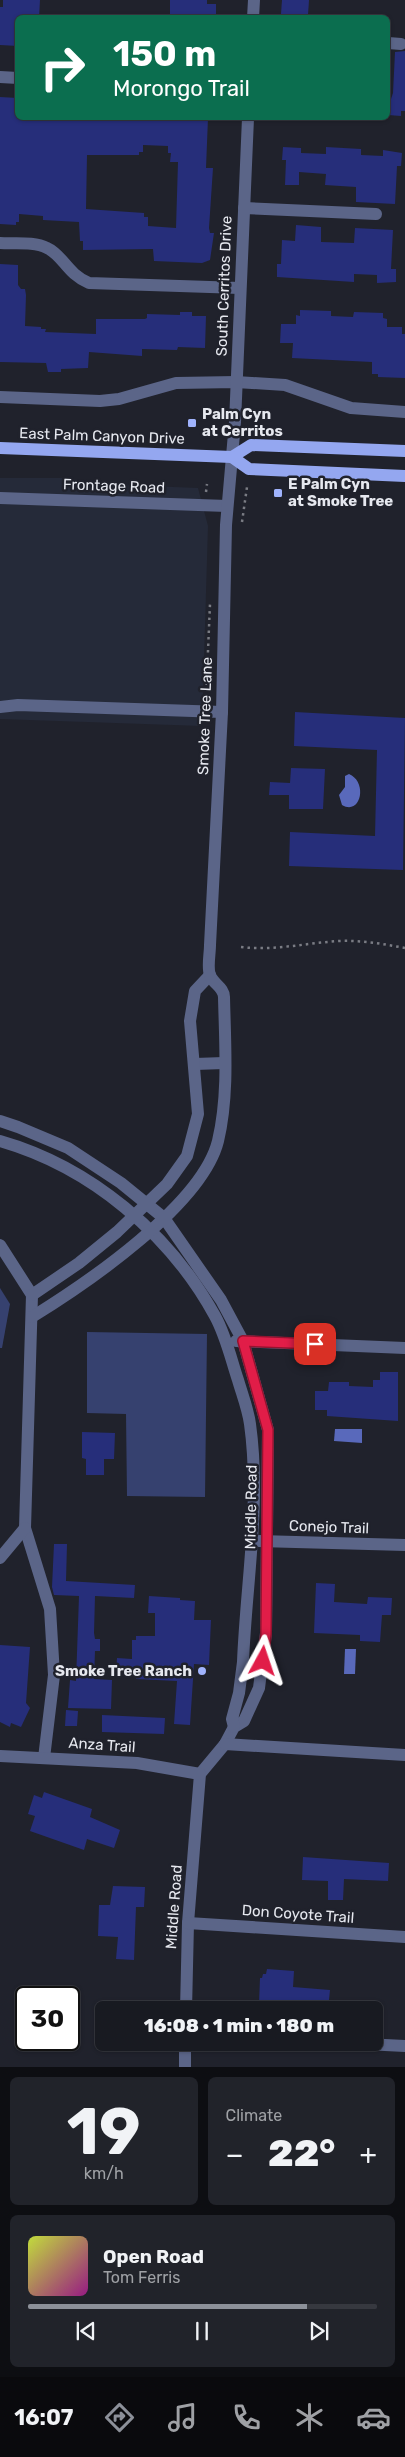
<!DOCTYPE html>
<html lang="en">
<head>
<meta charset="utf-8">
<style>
  :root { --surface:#181a21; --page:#21232a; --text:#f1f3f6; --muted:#9fa1a5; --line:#36383f; --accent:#8c9099 }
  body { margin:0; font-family:Rubik,sans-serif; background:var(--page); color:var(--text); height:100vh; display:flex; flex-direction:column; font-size:19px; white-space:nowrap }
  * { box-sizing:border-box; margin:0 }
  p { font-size:16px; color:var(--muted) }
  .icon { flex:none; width:28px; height:28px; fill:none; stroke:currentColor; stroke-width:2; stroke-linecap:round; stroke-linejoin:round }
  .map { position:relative; height:2067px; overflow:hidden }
  .panel { display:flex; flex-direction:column; gap:10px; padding:10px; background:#0d0e12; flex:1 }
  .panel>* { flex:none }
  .guide { position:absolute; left:15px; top:15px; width:375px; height:105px; border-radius:8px; box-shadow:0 1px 4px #0004,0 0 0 1px var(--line); background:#0b6e4f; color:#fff; overflow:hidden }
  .speed { position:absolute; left:15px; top:1986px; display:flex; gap:10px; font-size:25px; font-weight:700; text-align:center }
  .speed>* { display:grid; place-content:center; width:65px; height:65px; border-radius:50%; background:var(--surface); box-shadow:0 1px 4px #0004,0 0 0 1px var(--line); line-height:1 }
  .speed .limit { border:2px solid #111; border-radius:8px; background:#fff; color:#111 }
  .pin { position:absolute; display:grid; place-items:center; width:42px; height:42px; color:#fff; margin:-21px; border-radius:10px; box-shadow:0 2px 8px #0006 }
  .me { position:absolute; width:55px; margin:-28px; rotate:5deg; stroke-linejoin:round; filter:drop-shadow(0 0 4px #0008) }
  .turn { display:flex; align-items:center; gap:18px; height:105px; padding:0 15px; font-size:22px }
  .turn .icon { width:65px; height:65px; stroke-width:2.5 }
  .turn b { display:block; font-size:35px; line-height:42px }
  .big { font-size:38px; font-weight:800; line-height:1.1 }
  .panel .tile { flex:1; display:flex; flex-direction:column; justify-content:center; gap:8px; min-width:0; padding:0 18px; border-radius:8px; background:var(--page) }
  .panel .dial { align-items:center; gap:0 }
  .dial b { font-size:65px; line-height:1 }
  .song { display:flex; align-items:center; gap:15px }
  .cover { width:60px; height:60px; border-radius:8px; background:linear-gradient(135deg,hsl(70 70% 55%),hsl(310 70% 35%)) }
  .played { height:5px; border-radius:2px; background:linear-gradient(90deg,var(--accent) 80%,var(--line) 80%) }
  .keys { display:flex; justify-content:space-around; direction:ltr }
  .heat { display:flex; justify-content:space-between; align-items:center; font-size:28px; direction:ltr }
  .panel .tiles { flex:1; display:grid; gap:10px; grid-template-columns:1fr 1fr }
  .tile:last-child { grid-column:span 2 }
  .trip { position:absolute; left:95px; top:2001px; width:288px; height:50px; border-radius:8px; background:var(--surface); box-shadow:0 1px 4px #0004,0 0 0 1px var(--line); font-weight:800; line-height:50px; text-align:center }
  .menu { display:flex; height:80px; justify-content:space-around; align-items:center; background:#0a0a0d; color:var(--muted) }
  .menu .icon { width:35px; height:35px }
  .menu .current { color:var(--accent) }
  .menu b { font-size:22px; color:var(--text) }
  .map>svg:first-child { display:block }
</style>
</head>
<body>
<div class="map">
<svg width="405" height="2067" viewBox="0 0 405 2067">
  <rect width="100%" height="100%" fill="#20222c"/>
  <polygon fill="#252a39" points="0,478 66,478 100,484 198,488 208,526 202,726 0,719"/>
  <g fill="#36416f">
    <polygon points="0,1288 10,1304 2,1348 0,1348"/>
    <polygon points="87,1332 207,1334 205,1497 127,1496 126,1414 87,1413"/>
  </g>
  <g fill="#5969bb">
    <path d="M349,774C368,782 361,816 342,805L339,795L345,787V776Z"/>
    <polygon points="335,1429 362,1429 362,1443 334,1441"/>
    <polygon points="345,1649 356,1649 355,1674 344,1674"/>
  </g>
  <g fill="#262e7a" fill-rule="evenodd">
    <polygon points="3,0 40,0 39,18 18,18 18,46 0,45 0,7 3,7"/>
    <polygon points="170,0 207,0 207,4 216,4 216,18 170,18"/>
    <polygon points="282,0 309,0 308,15 281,14"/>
    <polygon points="405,51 405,111 401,111 401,116 388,115 388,102 390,102 393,93 395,52"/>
    <path d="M0,97L18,98V118H208L206,168H213L209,228L210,233H214L210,260L202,263L154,261L153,249L83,250V241H80L79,222L43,220V216L19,214V222H16V225L0,224ZM143,145L168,146V153H171L170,162H178L176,228L148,226V217H144V213L86,209L87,155H139V152H143Z"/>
    <polygon points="283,147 301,148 301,153 326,154 326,147 361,149 361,155 383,156 383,150 402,153 401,166 397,166 395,204 356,202 356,187 325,185 326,174 299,172 299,185 285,185 286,160 282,160"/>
    <polygon points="296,225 321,227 321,242 354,243 355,228 393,230 391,269 396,269 396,282 377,283 377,275 354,274 354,282 277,277 277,264 281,264 282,240 295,241"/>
    <polygon points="0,264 18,265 18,285 21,289 25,289 26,295 25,326 41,327 41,329 46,329 45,332 96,334 96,319 145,319 147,318 147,314 180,315 180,312 192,312 192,316 206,316 205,348 178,347 177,350 142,349 142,356 89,352 88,368 61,369 61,372 48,372 46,363 0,362"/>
    <polygon points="300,310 331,311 331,316 353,317 354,312 383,313 383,318 387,319 387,327 402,327 402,334 405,334 405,378 378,377 378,374 372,374 372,362 292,358 293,343 280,343 281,324 296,324 296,315 300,316"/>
    <polygon points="295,712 405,718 403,870 289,866 290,832 375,836 377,750 294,746"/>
    <polygon points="291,768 325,769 323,809 289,809 289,795 269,795 270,782 290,783"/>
    <polygon points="380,1372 398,1372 398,1421 327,1416 327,1410 315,1410 315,1391 328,1391 329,1382 349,1382 349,1386 373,1387 373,1380 380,1380"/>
    <polygon points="82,1432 115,1433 114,1459 104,1459 104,1475 86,1475 86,1459 82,1458"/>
    <polygon points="54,1544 67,1544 66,1581 135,1585 134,1598 95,1596 94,1633 95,1639 100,1639 100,1651 95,1651 94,1679 112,1680 111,1709 68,1708 70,1680 76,1681 79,1596 54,1595 52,1587"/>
    <polygon points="316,1583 335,1584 334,1602 367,1604 368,1597 392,1598 391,1615 382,1615 380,1642 360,1641 360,1635 314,1633"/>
    <polygon points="149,1596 180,1598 180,1600 195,1601 194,1620 211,1620 209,1665 194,1664 190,1725 174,1724 177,1681 136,1679 136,1675 116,1674 117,1658 132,1659 132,1640 136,1640 136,1636 155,1636 155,1613 148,1613"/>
    <polygon points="0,1645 30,1647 26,1703 30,1708 21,1727 11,1723 10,1727 0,1722"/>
    <polygon points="66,1710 78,1711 77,1726 65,1726"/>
    <polygon points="102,1715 165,1718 164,1734 102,1732"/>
    <polygon points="44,1792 92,1809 90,1817 120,1830 114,1848 87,1839 84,1850 30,1831 35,1816 28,1814 34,1795 42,1798"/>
    <polygon points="303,1857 389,1863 388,1881 344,1879 343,1900 328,1900 328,1881 302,1880"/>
    <polygon points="113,1886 145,1887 144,1907 136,1907 134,1960 116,1959 118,1937 98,1936 99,1905 110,1905"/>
    <polygon points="267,1969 294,1971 293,1987 330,1990 328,2010 259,2004 260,1978 262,1978 263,1974 266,1974"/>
  </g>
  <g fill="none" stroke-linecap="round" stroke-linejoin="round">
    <g stroke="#7a7c84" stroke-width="2.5" stroke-dasharray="2.5 4" stroke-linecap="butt">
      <polyline points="206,492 207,484"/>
      <polyline points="242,522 247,487"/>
      <polyline points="206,698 210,604"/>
      <path d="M241,947C274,951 306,943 339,941C362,940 383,944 405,948"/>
    </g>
    <g stroke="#5b6588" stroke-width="12">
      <polyline points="253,18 254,0"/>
      <polyline points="388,43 401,44"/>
      <polyline points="0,77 18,78"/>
      <polyline points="244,208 376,214"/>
      <path d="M0,243C14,244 34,241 47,248C63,255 67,274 89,283L240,288"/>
      <polyline points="0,397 100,401 119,399 176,383 236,382 285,385 351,408 405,412"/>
      <polyline points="0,498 227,506"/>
      <polyline points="0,707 18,705 222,712"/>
      <polyline points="195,1064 224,1063"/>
      <polyline points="0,1121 18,1127 68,1148 121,1183 164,1218 221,1300 243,1341 268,1430 266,1633 259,1688 244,1721 234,1727 225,1744 200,1774 188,1923 186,2010"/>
      <path d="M0,1141C91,1167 170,1234 215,1316C226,1336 231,1359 238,1380C242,1394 248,1409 250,1424C261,1503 246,1584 243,1662L239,1693L232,1719L234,1727"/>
      <polyline points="0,1245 32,1295 25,1528 50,1609 54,1675 44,1758"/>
      <polyline points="32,1295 79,1263 117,1232 167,1184 187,1156 198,1114 190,1021 195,991 210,975"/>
      <path d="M32,1317C87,1283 202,1205 218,1141C229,1095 225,1044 224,997C224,987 213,984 210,975C207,968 210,954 210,945L222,712L226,525L235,422L248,118"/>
      <polyline points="236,1341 405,1348"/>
      <polyline points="259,1541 405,1545"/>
      <polyline points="0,1558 25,1528"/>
      <polyline points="225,1744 405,1755"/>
      <polyline points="0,1756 137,1763 200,1774"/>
      <polyline points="188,1923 405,1937"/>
      <polyline points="325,2042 405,2046"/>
      <polyline points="185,2067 185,2042"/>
    </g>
    <g stroke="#94a7f0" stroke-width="12">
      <polyline points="0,448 232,457 251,445 405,451"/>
      <polyline points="232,457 249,469 405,476"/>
    </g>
  </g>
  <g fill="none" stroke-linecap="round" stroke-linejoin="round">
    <defs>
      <polyline id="route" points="263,1661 266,1634 268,1430 243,1341 315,1344"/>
    </defs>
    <use href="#route" stroke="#92132f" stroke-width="12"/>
    <use href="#route" stroke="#e11d48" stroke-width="9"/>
  </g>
  <g fill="#a0b3fd" stroke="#20222c" stroke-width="2">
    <rect x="187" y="418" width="10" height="10" rx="2.5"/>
    <rect x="273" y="488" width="10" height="10" rx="2.5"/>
    <circle cx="202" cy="1671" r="5"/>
  </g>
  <g text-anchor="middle" stroke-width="5" stroke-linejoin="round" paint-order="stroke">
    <g font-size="15" fill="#e6e8ef" stroke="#20222c">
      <text transform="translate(224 286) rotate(-88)" y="5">South Cerritos Drive</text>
      <text transform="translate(102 436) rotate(2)" y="5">East Palm Canyon Drive</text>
      <text transform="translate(114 486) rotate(2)" y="5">Frontage Road</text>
      <text transform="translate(205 716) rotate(-88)" y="5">Smoke Tree Lane</text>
      <text transform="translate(251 1507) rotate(-89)" y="5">Middle Road</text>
      <text transform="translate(329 1527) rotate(2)" y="5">Conejo Trail</text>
      <text transform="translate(102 1745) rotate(4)" y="5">Anza Trail</text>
      <text transform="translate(174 1907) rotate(-86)" y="5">Middle Road</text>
      <text transform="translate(298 1914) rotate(4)" y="5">Don Coyote Trail</text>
    </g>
    <g font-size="15" font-weight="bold" fill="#e6e8ef" stroke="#20222c" text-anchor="start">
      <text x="202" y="419">Palm Cyn<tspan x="202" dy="17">at Cerritos</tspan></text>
      <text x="288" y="489">E Palm Cyn<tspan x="288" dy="17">at Smoke Tree</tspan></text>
      <text x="192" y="1676" text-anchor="end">Smoke Tree Ranch</text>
    </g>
  </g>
</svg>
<div class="speed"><div class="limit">30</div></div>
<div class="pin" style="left:315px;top:1344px;background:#d93025"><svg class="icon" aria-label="arrive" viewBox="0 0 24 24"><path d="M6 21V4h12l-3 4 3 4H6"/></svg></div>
<svg class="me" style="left:263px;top:1661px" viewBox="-20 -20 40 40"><path d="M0-17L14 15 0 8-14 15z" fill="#e11d48" stroke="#fff" stroke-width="4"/></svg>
<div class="trip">16:08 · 1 min · 180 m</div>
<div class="guide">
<div class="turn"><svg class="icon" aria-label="right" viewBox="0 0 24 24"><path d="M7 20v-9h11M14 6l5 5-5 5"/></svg><div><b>150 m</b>Morongo Trail</div></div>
</div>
</div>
<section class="panel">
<div class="tiles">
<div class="tile dial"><b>19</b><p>km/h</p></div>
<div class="tile"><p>Climate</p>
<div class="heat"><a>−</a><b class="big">22°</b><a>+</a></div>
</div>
<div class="tile">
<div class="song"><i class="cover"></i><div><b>Open Road</b><p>Tom Ferris</p></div></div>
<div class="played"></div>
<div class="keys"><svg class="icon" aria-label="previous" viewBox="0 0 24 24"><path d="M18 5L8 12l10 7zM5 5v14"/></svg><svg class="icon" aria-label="pause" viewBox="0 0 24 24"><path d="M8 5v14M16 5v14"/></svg><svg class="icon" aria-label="next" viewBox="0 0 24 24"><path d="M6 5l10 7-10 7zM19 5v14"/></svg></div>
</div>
</div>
</section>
<nav class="menu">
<b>16:07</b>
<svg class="icon current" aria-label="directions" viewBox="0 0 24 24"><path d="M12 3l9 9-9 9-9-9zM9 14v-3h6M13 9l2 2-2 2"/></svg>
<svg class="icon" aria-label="music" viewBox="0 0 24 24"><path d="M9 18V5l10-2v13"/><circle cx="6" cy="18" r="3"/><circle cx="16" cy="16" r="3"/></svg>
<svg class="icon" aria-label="phone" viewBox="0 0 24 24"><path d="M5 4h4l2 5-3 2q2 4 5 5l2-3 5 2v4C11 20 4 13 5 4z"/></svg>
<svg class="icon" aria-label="climate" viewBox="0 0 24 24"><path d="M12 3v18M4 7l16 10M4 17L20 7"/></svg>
<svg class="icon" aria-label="car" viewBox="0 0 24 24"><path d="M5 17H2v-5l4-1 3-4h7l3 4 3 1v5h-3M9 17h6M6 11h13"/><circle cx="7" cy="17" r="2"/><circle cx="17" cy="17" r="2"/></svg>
</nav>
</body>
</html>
